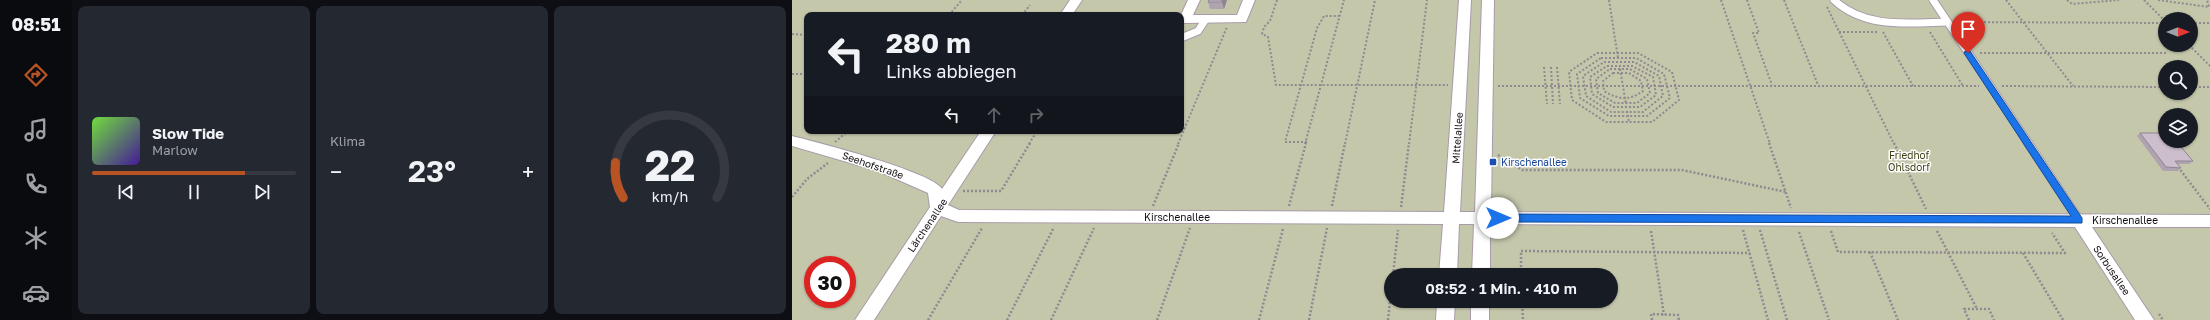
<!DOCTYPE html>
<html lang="de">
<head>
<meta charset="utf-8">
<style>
  :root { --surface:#171b24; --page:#242831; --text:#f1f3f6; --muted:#9ea1a6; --line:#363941; --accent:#b85324 }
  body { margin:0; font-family:"Golos Text",sans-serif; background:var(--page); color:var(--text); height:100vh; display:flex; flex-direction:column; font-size:15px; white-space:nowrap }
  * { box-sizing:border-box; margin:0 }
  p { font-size:13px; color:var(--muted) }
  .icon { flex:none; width:22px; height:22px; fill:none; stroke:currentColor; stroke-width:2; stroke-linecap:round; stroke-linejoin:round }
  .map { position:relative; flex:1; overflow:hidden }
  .details { display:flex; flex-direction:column; gap:6px; padding:6px; background:#0d0f14; width:720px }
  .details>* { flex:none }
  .guide { position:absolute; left:12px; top:12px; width:380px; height:122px; border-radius:8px; box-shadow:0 1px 3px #0004; background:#171b24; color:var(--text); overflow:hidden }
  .needle { width:26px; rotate:90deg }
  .fabs { position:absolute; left:1366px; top:12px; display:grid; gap:8px }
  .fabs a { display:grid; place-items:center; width:40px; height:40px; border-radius:50%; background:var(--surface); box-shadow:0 1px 3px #0004; font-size:20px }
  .speed { position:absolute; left:12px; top:256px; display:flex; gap:8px; font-size:20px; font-weight:700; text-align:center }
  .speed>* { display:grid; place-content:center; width:52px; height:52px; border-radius:50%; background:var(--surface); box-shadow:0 1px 3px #0004; line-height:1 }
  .speed .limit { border:6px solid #d22; background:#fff; color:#111 }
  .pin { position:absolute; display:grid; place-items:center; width:34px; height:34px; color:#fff; margin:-41px -17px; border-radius:50% 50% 50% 0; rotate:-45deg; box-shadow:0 0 4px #0007 }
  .pin .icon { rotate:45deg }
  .me { position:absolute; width:44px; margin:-22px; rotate:90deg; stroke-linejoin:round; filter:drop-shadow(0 0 3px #0008) }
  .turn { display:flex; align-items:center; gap:14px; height:84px; padding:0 16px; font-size:18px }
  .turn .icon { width:52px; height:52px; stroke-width:2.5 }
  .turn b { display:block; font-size:28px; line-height:34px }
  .lanes { display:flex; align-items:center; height:38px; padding:0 16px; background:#0003; justify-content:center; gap:20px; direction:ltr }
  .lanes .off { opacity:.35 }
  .big { font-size:30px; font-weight:600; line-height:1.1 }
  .details .widget { flex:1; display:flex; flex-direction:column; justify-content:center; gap:6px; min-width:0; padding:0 14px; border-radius:8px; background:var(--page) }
  .details .dial { align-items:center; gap:0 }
  .dial svg { height:104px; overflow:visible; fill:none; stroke:var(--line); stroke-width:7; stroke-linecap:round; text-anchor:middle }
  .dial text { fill:var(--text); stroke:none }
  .song { display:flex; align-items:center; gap:12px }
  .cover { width:48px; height:48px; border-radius:6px; background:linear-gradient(135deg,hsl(100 70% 55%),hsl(260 70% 35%)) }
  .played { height:4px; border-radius:2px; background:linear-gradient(90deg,var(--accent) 75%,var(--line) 75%) }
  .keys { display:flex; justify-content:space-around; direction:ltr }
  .heat { display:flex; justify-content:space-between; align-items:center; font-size:22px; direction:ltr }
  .details .tiles { flex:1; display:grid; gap:6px; grid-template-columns:repeat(3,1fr) }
  .trip { position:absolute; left:592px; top:268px; width:234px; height:40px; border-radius:20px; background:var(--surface); box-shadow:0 1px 3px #0004; font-weight:600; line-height:40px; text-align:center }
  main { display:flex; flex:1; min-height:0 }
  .dock { display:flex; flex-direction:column; width:72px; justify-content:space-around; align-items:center; background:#090b0e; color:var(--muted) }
  .dock .icon { width:28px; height:28px }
  .dock .selected { color:var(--accent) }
  .dock b { font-size:18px; color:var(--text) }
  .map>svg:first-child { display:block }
</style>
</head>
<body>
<main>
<nav class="dock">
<b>08:51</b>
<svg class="icon selected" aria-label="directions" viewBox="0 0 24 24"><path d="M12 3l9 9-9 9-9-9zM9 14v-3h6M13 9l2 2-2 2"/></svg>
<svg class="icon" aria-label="music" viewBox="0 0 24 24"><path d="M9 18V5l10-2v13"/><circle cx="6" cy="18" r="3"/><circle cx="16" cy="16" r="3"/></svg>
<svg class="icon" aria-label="phone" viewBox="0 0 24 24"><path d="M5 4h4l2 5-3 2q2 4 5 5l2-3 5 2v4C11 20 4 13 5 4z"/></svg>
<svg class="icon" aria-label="climate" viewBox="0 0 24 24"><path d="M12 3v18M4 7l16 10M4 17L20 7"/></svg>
<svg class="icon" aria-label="car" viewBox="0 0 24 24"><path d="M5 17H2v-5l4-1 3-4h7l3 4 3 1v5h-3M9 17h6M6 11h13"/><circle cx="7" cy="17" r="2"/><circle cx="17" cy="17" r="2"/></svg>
</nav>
<section class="details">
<div class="tiles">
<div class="widget">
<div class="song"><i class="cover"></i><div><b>Slow Tide</b><p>Marlow</p></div></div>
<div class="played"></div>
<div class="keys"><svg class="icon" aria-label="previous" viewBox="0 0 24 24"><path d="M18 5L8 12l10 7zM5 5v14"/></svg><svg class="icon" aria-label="pause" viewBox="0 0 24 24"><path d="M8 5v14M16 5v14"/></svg><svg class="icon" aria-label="next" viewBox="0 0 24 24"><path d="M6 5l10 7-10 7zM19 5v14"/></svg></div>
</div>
<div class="widget"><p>Klima</p>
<div class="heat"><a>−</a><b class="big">23°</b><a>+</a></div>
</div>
<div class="widget dial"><svg viewBox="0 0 100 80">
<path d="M14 69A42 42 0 1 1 86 69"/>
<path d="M14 69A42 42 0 0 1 8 42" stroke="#b85324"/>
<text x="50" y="56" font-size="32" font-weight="700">22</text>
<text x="50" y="72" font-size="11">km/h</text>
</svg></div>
</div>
</section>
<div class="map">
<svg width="1418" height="320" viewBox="0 0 1418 320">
  <rect width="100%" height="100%" fill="#faebfa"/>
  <path fill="#c4c7aa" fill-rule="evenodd" d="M0,0H1418V320H0ZM15,15H389V131H15ZM1373,19H1399V45H1373ZM1373,67H1399V93H1373ZM1373,115H1399V141H1373ZM21,265H55V299H21ZM599,275H819V301H599Z"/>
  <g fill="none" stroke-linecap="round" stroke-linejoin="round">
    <defs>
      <g id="lane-far1">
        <path d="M1042,0C1073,29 1116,23 1155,22"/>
        <polyline points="1141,0 1237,144"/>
        <polyline points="389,38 406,31 414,19"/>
      </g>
      <polyline id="lane" points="1236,143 1287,220"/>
      <g id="street">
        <polygon points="278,0 290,0 280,15 268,15"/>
        <polygon points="396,0 408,0 401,15 445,15 451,0 463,0 454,22 393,23 389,22 389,15"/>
        <path d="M667,0H679L668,212H683L690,0H702L699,212L1418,215V227H1300L1362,320H1343L1283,227L698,224V275H680L682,224H667L665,275H647L651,224L166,222L149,216L82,320H63L138,207L136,193L86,171L0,146V136C24,142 141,172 150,189L189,131H204L156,205L167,210L652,212Z"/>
        <polygon points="645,301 663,301 662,320 644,320"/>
        <rect x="679" y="301" width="18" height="19"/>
      </g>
    </defs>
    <use href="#lane-far1" stroke="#a99ba9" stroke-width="9"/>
    <use href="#lane" stroke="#a99ba9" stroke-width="10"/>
    <use href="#street" stroke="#a99ba9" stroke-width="2"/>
    <g stroke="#928892" stroke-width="2" stroke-dasharray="2 2" stroke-linecap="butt">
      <polyline points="485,0 478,21 472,27 470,34 476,37 484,85 656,85"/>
      <polyline points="817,0 826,58"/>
      <polyline points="929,0 978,144"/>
      <polyline points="955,0 967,33 961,33 980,85"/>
      <polyline points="992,0 1026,85"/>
      <polyline points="1214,0 1281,86"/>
      <polyline points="1275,0 1280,4 1327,0"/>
      <polyline points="1352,0 1373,21"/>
      <polyline points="1366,0 1417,7 1415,0"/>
      <polyline points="1035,7 1102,144"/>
      <polyline points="157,15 170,0"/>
      <polyline points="230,15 238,5"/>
      <polyline points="1168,22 1373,23"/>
      <polyline points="1399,23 1418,23"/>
      <polyline points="1047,32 1087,32"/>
      <polyline points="1091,32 1121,86"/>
      <polyline points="1138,32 1171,86"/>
      <polyline points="0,34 15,35"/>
      <polyline points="1397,45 1418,66"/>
      <polygon points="805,53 846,53 880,72 887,100 860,122 814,122 780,100 777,72"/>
      <polyline points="1188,53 1374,53"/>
      <polygon points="809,58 844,58 872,74 878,98 855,116 817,116 788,98 785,74"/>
      <polygon points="812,62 842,62 867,76 871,96 851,112 819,112 794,96 791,76"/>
      <polygon points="815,66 840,66 861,77 864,95 848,107 821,107 800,94 798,77"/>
      <polyline points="752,67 755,104"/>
      <polyline points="759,67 761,104"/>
      <polyline points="765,67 768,104"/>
      <polygon points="818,69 838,69 855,79 858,93 845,103 823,103 806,93 804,79"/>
      <polyline points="828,69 834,104"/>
      <path d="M821,73H837L849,81L851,91C837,101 827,100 812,91L811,81Z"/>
      <polyline points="0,74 15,74"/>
      <polyline points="706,86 1187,86"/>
      <polyline points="1210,86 1373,87"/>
      <polyline points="1399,87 1418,87"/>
      <polyline points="835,111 837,122"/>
      <polyline points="43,142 56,131"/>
      <polyline points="515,142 493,142 525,28 532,16 547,16"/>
      <polyline points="237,144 245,131"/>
      <polyline points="386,144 435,27"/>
      <polyline points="513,144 552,0"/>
      <polyline points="553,144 583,0"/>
      <polyline points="617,144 635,0"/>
    </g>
    <g stroke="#928892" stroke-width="2.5" stroke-dasharray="2 2" stroke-linecap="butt">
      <polyline points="977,143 999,208"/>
      <polyline points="1102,143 1134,209"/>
      <polyline points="706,155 730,170 890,170 994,192"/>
      <polyline points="1386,167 1418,209"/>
      <polyline points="171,191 209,191 238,143"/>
      <polyline points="0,197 15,179 36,163"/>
      <polyline points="361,206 387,143"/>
      <polyline points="497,206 514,143"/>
      <polyline points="540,206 553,143"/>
      <polyline points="609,207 617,143"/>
      <polyline points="951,230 976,320"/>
      <polyline points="968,230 995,320"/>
      <polyline points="859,231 872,315"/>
      <polyline points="1039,231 1046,252 1273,253 1260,233"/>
      <polyline points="1145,231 1185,309"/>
      <polyline points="1007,232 1037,320"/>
      <polyline points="1078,252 1106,320"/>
      <polyline points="1231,253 1271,320"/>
      <polyline points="601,275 606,230"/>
      <polyline points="729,275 729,251 958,253"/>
      <polyline points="730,301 731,320"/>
      <polyline points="1367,314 1371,320"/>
      <polyline points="136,320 190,228"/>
      <polyline points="215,320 262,227"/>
      <polyline points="259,320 302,228"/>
      <polyline points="365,320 398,228"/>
      <polyline points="467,320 491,229"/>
      <polyline points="517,320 535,228"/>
      <polyline points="596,320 599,291"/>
      <polyline points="860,320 859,314 886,315 887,320"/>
      <polyline points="1177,320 1172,309 1197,309 1202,320"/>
    </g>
    <use href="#lane-far1" stroke="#fff" stroke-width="7"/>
    <use href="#lane" stroke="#fff" stroke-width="8"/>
    <use href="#street" fill="#fff" fill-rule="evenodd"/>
  </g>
  <g fill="#afa3b0">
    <polygon points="417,0 435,0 432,9 418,9 416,2"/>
    <polygon points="1348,133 1401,161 1397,164 1386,164 1389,168 1386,171 1371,171 1345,136"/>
  </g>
  <polygon fill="#8f8590" points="430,0 435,0 432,9 430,2"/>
  <g fill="#ccbecd" stroke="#8f8590">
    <polygon points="417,0 430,0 430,2 416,2"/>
    <polygon points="1348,133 1373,133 1373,141 1384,141 1401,161 1383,161 1389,168 1374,167"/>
  </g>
  <polygon fill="#1a73e8" stroke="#114b97" points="1173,51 1178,51 1290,218 1290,223 706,222 701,218 706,214 1279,216 1172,53"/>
  <rect fill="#1a4fb4" stroke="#fefefe" stroke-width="1.5" x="697" y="158" width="8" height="8" rx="2"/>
  <g text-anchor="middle" stroke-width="3" stroke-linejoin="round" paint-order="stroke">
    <g font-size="10" fill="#120d12" stroke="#fefefe">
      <text transform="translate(665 138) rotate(-86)" y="4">Mittelallee</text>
      <text transform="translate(81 165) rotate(19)" y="4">Seehofstraße</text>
      <text x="385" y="221">Kirschenallee</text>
      <text x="1333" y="224">Kirschenallee</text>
      <text transform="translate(135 225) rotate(-56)" y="4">Lärchenallee</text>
      <text transform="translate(1320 270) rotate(56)" y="4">Sorbusallee</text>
    </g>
    <g font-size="10" fill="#3f4213" stroke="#fefefe">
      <text x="1117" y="159">Friedhof<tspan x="1117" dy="12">Ohlsdorf</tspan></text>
    </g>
    <g font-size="10" fill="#164399" stroke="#fefefe" text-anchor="start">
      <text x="709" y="166">Kirschenallee</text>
    </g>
  </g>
</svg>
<div class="fabs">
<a><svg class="needle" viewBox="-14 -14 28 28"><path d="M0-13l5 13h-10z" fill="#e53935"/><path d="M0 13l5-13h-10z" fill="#9ea1a6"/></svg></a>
<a><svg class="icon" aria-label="search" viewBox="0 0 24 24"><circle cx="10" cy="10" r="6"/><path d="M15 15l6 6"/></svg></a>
<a><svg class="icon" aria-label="layers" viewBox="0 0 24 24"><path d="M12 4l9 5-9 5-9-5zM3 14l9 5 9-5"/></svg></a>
</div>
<div class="speed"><div class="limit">30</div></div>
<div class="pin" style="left:1176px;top:53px;background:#d93025"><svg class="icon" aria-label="arrive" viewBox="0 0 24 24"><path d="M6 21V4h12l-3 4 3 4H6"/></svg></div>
<svg class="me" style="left:706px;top:218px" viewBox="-20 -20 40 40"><circle r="19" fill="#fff"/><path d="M0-13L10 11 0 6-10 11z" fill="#1a73e8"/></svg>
<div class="trip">08:52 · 1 Min. · 410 m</div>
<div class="guide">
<div class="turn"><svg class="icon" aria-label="left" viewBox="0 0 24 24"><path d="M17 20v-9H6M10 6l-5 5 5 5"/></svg><div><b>280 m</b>Links abbiegen</div></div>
<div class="lanes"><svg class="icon" aria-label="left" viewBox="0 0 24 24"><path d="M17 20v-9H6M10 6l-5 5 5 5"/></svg><svg class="icon off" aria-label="ahead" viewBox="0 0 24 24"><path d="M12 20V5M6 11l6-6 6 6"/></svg><svg class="icon off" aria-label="right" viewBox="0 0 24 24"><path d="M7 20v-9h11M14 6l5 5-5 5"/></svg></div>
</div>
</div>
</main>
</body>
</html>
